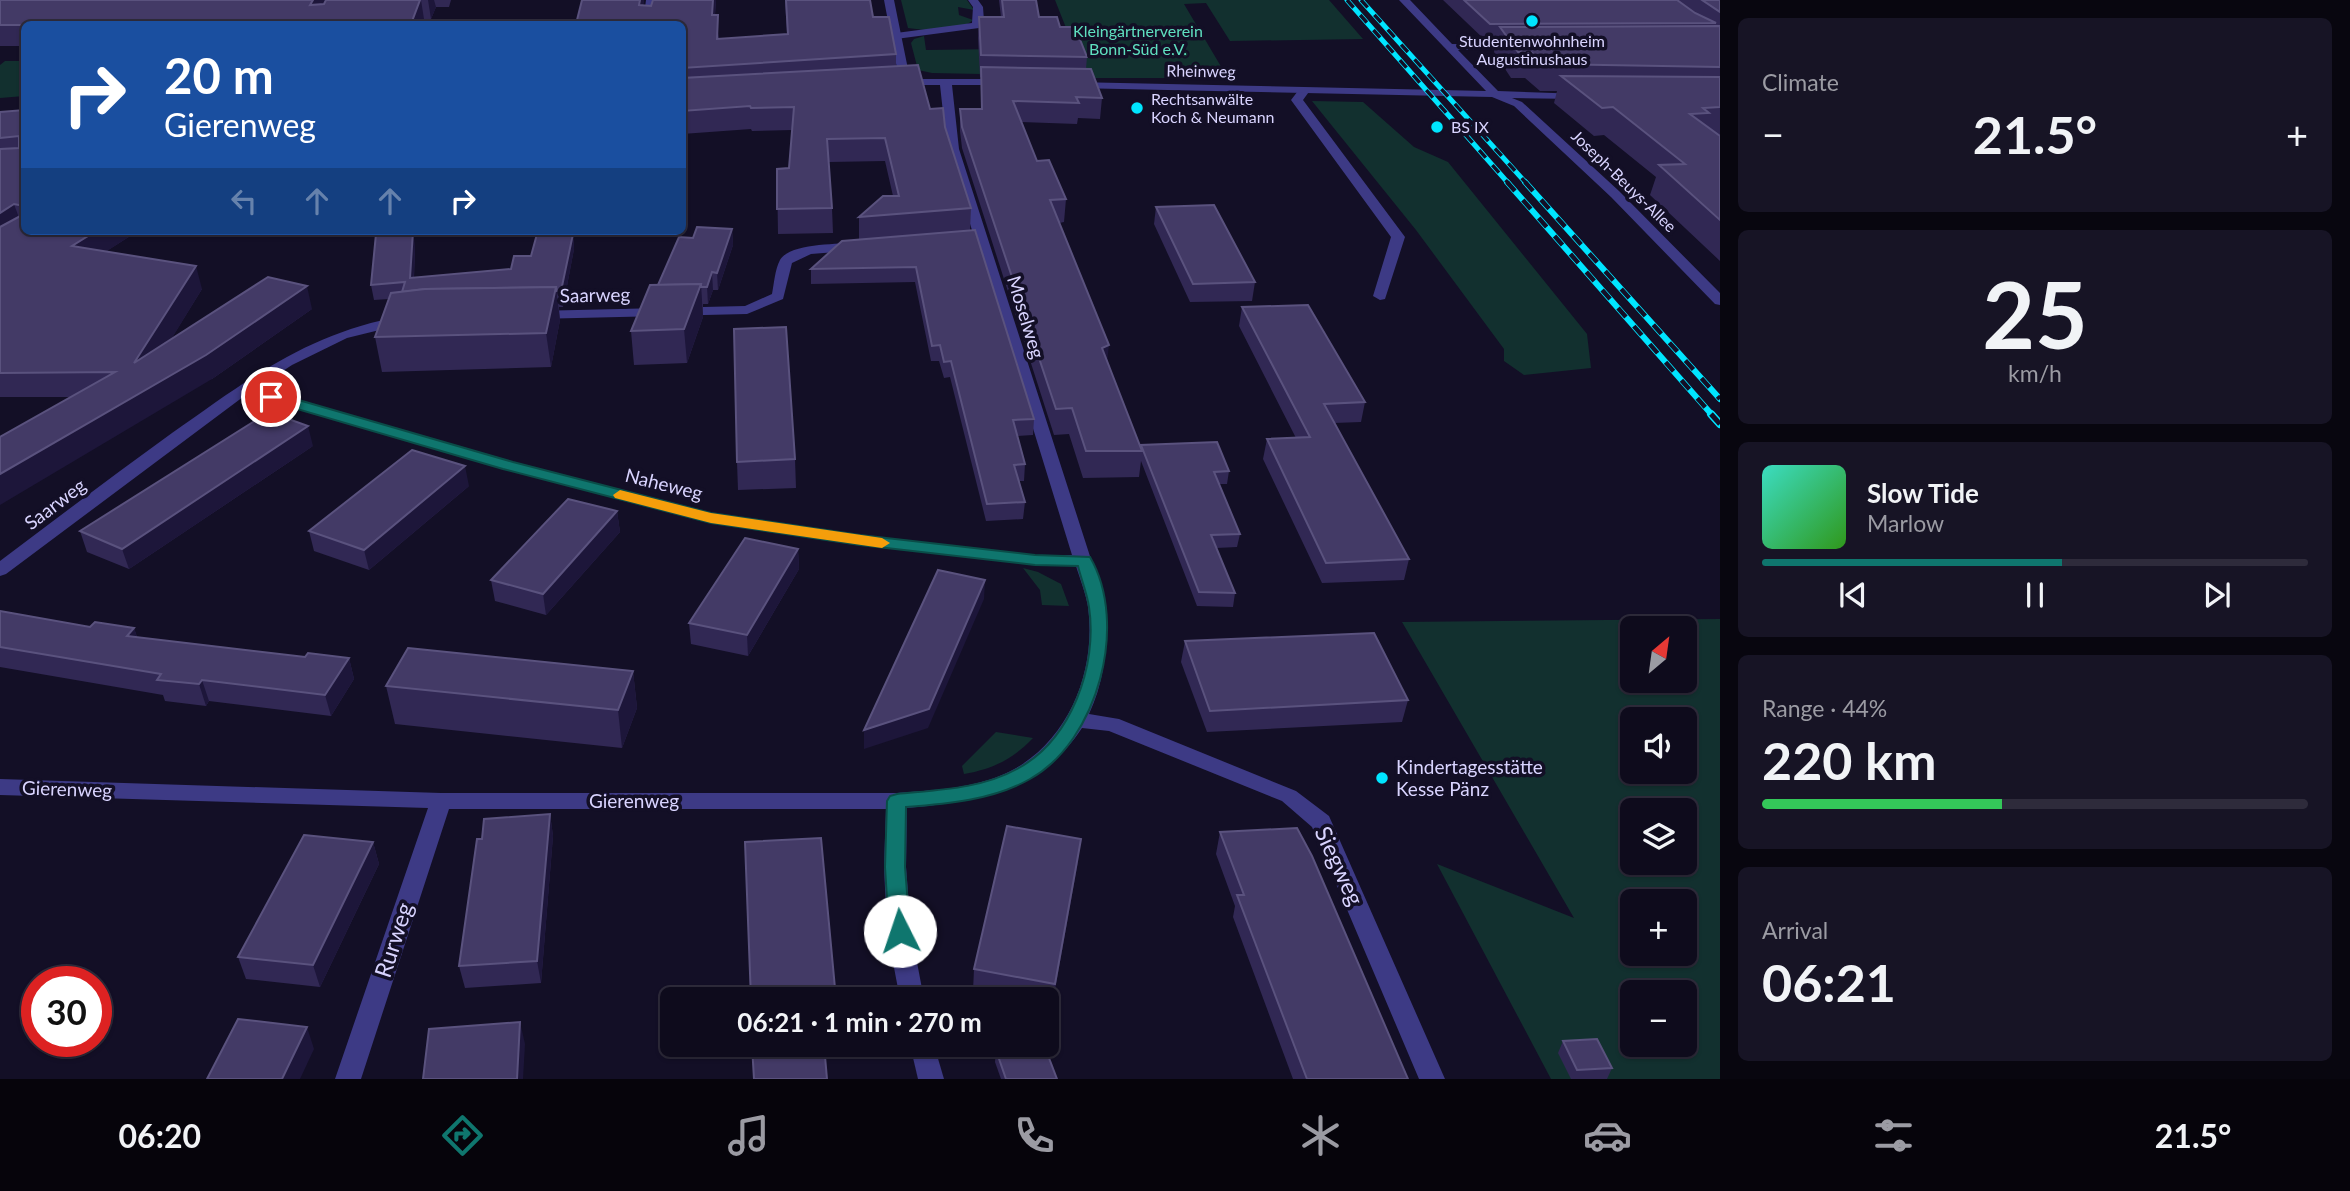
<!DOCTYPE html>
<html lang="en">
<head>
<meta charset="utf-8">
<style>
  :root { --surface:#0e0b1c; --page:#171425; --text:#f1f3f6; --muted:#9b9ba3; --line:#2e2b3b; --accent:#0f766e }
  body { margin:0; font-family:Lato,sans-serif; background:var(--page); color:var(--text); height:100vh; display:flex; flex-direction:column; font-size:26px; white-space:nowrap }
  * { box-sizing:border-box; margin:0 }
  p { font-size:23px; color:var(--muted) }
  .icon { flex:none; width:38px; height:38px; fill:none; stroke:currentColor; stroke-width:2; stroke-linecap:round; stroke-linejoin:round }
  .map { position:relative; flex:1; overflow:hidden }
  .sheet { display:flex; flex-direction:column; gap:18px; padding:18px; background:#08060f; width:630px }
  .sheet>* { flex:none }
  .guide { position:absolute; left:21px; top:21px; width:665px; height:214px; border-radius:10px; box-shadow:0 2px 5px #0004,0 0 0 2px var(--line); background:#1a4fa0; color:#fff; overflow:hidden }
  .needle { width:46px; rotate:29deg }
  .controls { position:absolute; left:1620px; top:616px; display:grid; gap:14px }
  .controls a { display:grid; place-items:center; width:77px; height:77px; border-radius:10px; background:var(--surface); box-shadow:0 2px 5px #0004,0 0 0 2px var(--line); font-size:35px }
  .speed { position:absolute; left:21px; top:966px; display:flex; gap:14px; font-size:35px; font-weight:700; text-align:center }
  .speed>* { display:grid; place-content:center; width:91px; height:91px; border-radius:50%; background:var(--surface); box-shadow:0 2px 5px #0004,0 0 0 2px var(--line); line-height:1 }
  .speed .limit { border:10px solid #d22; background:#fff; color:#111 }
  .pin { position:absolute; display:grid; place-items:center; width:60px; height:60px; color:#fff; margin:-30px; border:4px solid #fff; border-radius:50%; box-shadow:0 2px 7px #0007 }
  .me { position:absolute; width:77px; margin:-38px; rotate:356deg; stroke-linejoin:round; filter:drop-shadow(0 0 5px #0008) }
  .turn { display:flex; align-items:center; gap:24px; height:147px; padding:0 28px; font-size:32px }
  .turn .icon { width:91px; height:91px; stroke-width:2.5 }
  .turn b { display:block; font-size:49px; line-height:60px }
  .lanes { display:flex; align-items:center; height:66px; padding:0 28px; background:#0003; justify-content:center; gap:35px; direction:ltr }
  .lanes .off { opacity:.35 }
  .big { font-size:52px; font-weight:700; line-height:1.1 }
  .sheet .card { flex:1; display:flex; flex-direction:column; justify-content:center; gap:10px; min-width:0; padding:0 24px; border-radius:10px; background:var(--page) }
  .sheet .dial { align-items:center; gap:0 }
  .dial b { font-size:91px; line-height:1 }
  .song { display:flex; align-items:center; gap:21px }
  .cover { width:84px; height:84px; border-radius:10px; background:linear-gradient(135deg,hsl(170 70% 55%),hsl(110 70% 35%)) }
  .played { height:7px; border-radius:4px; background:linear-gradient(90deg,var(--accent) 55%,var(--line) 55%) }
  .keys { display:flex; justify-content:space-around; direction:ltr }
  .heat { display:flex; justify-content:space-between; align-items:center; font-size:38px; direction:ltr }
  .charge { height:10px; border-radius:5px; background:linear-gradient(90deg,#34c759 44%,var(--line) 0) }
  .trip { position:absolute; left:660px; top:987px; width:399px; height:70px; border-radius:10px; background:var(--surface); box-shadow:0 2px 5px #0004,0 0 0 2px var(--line); font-weight:700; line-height:70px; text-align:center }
  .tabs { display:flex; height:112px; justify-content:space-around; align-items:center; background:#06040b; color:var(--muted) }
  .tabs .icon { width:49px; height:49px }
  .tabs .current { color:var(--accent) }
  .tabs b { font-size:32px; color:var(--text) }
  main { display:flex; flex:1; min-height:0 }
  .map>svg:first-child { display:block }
</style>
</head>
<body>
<main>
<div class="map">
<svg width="1720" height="1079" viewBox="0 0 1720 1079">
  <rect width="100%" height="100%" fill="#130f26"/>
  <g fill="#12302f" fill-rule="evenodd">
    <path d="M901,0H967L974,10L958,7L959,15L973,20C958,33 927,31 908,28Z"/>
    <polygon points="1055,0 1329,0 1363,39 1230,41 1206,3 1184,4 1226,75 1209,75 1209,78 1086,78 1083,76 932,73 918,70 911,43 914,39 924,36 926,50 1074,48"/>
    <polygon points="5,61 24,61 24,96 0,98 0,65"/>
    <polygon points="1312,101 1363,102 1414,147 1448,162 1587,334 1591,368 1524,375 1504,361 1504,349 1416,230"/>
    <polygon points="1023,568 1038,572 1061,584 1069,606 1042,605 1040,590"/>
    <path d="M1720,619V1079H1551L1437,864L1574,918L1402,622ZM1633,628H1685V681H1633ZM1633,719H1685V772H1633ZM1633,810H1685V863H1633ZM1633,901H1685V954H1633ZM1633,992H1685V1045H1633Z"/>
    <path d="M996,732L1033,738C1013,759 993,769 964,774L962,766Z"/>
  </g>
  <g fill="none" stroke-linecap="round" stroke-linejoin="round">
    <g fill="#3d3a85" fill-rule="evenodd">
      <polygon points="968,0 978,0 983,7 984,21 979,28 896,39 891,36 896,33 972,23 973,7"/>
      <polygon points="1301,87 1311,89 1303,100 1405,237 1385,299 1380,300 1373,296 1391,237 1291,100"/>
    </g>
    <g fill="#3d3a85" fill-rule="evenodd">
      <polygon points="646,0 656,0 653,24 643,24"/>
      <path d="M884,0H894L910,79H1004L1009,82L1004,85H952L959,149L1106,606C1108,644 1105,680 1089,714L1119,719L1296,791L1329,816L1445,1079H1419L1312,827L1282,801L1109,731L1082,728C1040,792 979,801 907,808L906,867L911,931L924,999H900L887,931L884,867L886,809H449L361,1079H335L428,808L0,795V779L441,793H897C932,790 969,789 1002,775C1066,748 1097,674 1088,607C1086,594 1080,579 1076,566L1035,565L860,545L711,523L502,468L247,394L6,574L0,576V561C57,518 114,475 172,433C249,379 307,333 403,316L408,317L410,320L408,323L347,338L292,365L257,388L514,462L712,513L860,535L1035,555H1072L947,149L940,85H899L894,82L899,79Z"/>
      <polygon points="1399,0 1410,0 1452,44 1521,45 1522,47 1517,50 1458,50 1498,91 1582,94 1584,96 1578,99 1512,98 1522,102 1619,191 1720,293 1720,305 1715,304 1611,197 1514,106 1492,97 1074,88 1068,85 1074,82 1486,91"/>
      <path d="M856,243L863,247L861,250L811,254L792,263L783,299L747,314L535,319L528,315L535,311L745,306L772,294C774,284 775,269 780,260C790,243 838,244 856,243Z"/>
      <polygon points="910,1045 934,1045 944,1079 918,1079"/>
    </g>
    <defs>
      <g id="rail-far2">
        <polyline points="1347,0 1509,184"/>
        <polyline points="1361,0 1527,184"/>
      </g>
      <g id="rail-far1">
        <polyline points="1507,182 1713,416"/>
        <polyline points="1525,182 1720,399"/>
      </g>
      <polyline id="rail" points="1711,414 1720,424"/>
    </defs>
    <use href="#rail-far2" stroke="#00e5ff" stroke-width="5"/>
    <use href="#rail-far1" stroke="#00e5ff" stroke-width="6"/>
    <use href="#rail" stroke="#00e5ff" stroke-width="8"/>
    <use href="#rail-far2" stroke="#130f26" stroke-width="3.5" stroke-dasharray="10" stroke-linecap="butt"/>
    <use href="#rail-far1" stroke="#130f26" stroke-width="4.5" stroke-dasharray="12" stroke-linecap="butt"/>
    <use href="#rail" stroke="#130f26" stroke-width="5" stroke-dasharray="16" stroke-linecap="butt"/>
  </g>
  <g fill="#312854">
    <polygon points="0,0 451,0 449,7 436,7 431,19 424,19 422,24 24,24 24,46 0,46"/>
    <polygon points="582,0 644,0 643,5 651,6 716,0 715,15 719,39 787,34 785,0 870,0 873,17 896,54 896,66 945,127 971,208 970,231 1034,419 1033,435 1017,436 1025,464 1024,481 1019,481 1025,502 1023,519 986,521 950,377 944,378 939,361 931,361 915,282 811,284 811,269 859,240 859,217 893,196 885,161 829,162 832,208 833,233 778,234 777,169 789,168 792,130 752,131 751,129 682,134 682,24"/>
    <polygon points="999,0 1036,0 1039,17 1060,27 1087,57 1086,69 1102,98 1100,119 1078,118 1077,124 1021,122 1037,161 1066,199 1064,222 1059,223 1107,360 1140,447 1141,445 1229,471 1227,484 1219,484 1240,534 1237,547 1216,548 1235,593 1233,607 1197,606 1141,461 1139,477 1083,478 1069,434 1054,435 962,148 960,131 960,109 981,109 981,77 980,77 978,38 979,17 1001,17"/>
    <polygon points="1443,0 1720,0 1720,135 1718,135 1720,136 1720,261 1650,195 1656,177 1604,135 1594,136 1554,103 1557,91 1540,91 1525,78 1511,78 1494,52 1496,41 1486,41"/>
    <polygon points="24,110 24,231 138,231 105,252 202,289 171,339 312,309 212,379 72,397 0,397 0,112"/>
    <polygon points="1156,207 1255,282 1252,301 1190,302 1154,224"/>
    <polygon points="732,229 733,245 718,290 713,290 708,304 703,304 703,317 687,363 634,365 631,331 658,285 693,238"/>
    <polygon points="573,234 574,249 563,307 559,307 560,320 551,367 382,372 375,337 389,299 374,300 371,285 415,246 414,278 511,269"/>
    <polygon points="1242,307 1365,402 1361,422 1334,423 1409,559 1404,580 1322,583 1263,459 1267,439 1296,438 1239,326"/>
    <polygon points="313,446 129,569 87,552 80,531"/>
    <polygon points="795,459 796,488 738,490 737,462"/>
    <polygon points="469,486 369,570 314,551 309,531"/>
    <polygon points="617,511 620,532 546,615 495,601 491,580"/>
    <polygon points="798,549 799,569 748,656 691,644 689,623"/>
    <polygon points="0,611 90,627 134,628 137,637 305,657 349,658 354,679 331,716 209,701 206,706 165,701 163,695 0,667"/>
    <polygon points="1185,641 1408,700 1402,722 1207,732 1181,662"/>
    <polygon points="633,671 637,708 622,748 395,724 386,686"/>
    <polygon points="550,814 553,836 541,983 465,988 459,966 482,839"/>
    <polygon points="1220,832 1408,1079 1293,1079 1233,917 1235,906 1216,854"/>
    <polygon points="373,842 379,864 320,987 246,979 238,957"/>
    <polygon points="1078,861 1052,1006 1046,1005 1046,999 1017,999 973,991 974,969"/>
    <polygon points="1563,1041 1612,1068 1607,1079 1571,1079 1558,1053"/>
    <polygon points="996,1050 1057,1079 1001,1079 995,1062"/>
  </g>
  <g fill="#1d163a">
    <polygon points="313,0 326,0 315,24 310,5"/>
    <polygon points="420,0 421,0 424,19 422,24 411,24"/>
    <polygon points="428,0 434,0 436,7 431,19"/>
    <polygon points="640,0 644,0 641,24 639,5"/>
    <polygon points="713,0 716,0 713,36 712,15"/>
    <polygon points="14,204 22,226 0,239 0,213"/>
    <polygon points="732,229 733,245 718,290 717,273"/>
    <polygon points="96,231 138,231 79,269 72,246"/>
    <polygon points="413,231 415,246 413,294 410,278"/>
    <polygon points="573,234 574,249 563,307 561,291"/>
    <polygon points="196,266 202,289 142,387 134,363"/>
    <polygon points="712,272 713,290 708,304 707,287"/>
    <polygon points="701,284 703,317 687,363 684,329"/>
    <polygon points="307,286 312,309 212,379 0,505 0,474"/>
    <polygon points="556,287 560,320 551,367 546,333"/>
    <polygon points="1109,345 1106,370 1102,348"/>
    <polygon points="308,426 313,446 129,569 122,549"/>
    <polygon points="465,466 469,486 369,570 364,550"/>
    <polygon points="617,511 620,532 546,615 543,594"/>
    <polygon points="798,549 799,569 748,656 747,635"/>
    <polygon points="985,580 984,599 928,728 864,749 864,730"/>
    <polygon points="134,628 141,649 127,636"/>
    <polygon points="349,658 354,679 331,716 325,695"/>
    <polygon points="633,671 637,708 622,748 618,710"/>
    <polygon points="202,680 209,701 206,706 199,684"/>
    <polygon points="550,814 553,836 541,983 537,961"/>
    <polygon points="1081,839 1078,861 1052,1006 1055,984"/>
    <polygon points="373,842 379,864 320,987 313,965"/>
    <polygon points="520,1022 525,1044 523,1079 517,1079"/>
    <polygon points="307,1027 314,1049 300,1079 282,1079"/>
  </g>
  <g fill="#433a66" stroke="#5a527e" stroke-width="2">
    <polygon points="0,0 313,0 310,5 324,4 326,0 420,0 411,24 24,25 0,25"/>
    <polygon points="582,0 640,0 639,5 651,6 653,0 713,0 712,15 718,15 717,39 788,34 786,0 870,0 873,17 889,17 896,54 682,68 682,24 576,24"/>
    <polygon points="1002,0 1036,0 1039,17 1057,17 1060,27 1075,27 1087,57 981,55 979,17 1004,17"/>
    <polygon points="1464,0 1677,0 1695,13 1716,23 1490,24"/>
    <polygon points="1702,0 1720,0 1720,12"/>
    <polygon points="1720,26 1720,67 1547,64 1531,52 1518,52 1500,27"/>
    <polygon points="918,65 930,109 943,108 945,127 971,208 859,217 883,196 899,196 885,138 827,139 832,208 777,209 777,169 789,168 794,107 751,108 750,106 682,111 682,78"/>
    <polygon points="981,67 1091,69 1102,98 1076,97 1079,103 1013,101 1037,161 1049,160 1066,199 1050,200 1109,345 1102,348 1142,451 1086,451 1072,408 1056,409 962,127 960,109 982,109"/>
    <polygon points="1561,76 1720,77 1720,107 1703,108 1709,113 1690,114 1720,136 1720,220 1659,165 1685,164 1613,107 1602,108"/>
    <polygon points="24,110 24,206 14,204 0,213 0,149 19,148 19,136 0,138 0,112"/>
    <polygon points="1214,205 1255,282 1193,284 1156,207"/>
    <polygon points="24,214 24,231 96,231 72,246 196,266 134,363 268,277 307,286 206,355 0,474 0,437 115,372 0,373 0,227"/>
    <polygon points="697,227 732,229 717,273 712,272 707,287 701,287 701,284 658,285 679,237 693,238"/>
    <polygon points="975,230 1034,419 1013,420 1025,464 1014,465 1025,502 987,504 951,361 944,362 940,345 932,346 916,267 811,269 842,241"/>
    <polygon points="413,231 410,278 511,269 514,256 531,256 537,234 573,234 561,291 557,291 556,287 425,289 402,292 405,282 371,285 376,234"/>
    <polygon points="701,284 684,329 631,331 650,285"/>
    <polygon points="556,287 546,333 375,337 391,293 425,289"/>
    <polygon points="1308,305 1365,402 1324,404 1409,559 1326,563 1267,439 1310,437 1242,307"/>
    <polygon points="786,327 795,459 737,462 734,329"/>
    <polygon points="269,412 308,426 122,549 80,531"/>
    <polygon points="1217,442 1229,471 1214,472 1240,534 1211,535 1235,593 1199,592 1141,445"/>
    <polygon points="412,450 465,466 364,550 309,531"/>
    <polygon points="568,499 617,511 543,594 491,580"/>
    <polygon points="745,538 798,549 747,635 689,623"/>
    <polygon points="938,570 985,580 929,709 864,730"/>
    <polygon points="0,611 90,627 95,622 134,628 127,636 305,657 308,653 349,658 325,695 202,680 199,684 157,680 161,674 0,647"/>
    <polygon points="1374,633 1408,700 1210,711 1185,641"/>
    <polygon points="408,648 633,671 618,710 386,686"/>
    <polygon points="550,814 537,961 459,966 477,839 482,839 484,819"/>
    <polygon points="1007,826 1081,839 1055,984 974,969"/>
    <polygon points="1297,828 1312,856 1408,1079 1307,1079 1237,895 1244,895 1220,832"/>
    <polygon points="304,835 373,842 313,965 238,957"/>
    <polygon points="821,838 836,999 751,999 745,842"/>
    <polygon points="238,1019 307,1027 282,1079 207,1079"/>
    <polygon points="520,1022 517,1079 423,1079 429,1029"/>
    <polygon points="1597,1039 1612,1068 1577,1070 1563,1041"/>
    <polygon points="752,1045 824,1045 827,1079 754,1079"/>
    <polygon points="1024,1045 1044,1045 1057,1079 1006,1079 996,1050"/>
  </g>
  <path fill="#0f766e" stroke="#0a4d48" stroke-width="2" d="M271,392L513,462L711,513L860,535L1035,555L1090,557C1129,624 1098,741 1030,779C993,800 947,804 906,807L905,867L910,931L907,937L900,939L892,937L889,931L885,867L887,801L890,796L897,794C936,790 981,789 1017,769C1071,740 1098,666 1089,607C1087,593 1081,579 1078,566L1035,565L860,545L711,523L503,469L266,400L264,397Z"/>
  <polygon fill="#f59e0b" points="620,490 711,513 882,538 890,543 882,548 711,523 615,498 613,495"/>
  <g fill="#00e5ff" stroke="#130f26" stroke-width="2.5">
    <circle cx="1532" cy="21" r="7"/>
    <circle cx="1137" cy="108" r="7"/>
    <circle cx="1437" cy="127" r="7"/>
    <circle cx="1382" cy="778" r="7"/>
  </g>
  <g text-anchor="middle" stroke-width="7" stroke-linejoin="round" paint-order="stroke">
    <g font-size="16" fill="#5fe0c0" stroke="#130f26">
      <text x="1138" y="37">Kleingärtnerverein<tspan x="1138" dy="18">Bonn-Süd e.V.</tspan></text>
    </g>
    <g font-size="16" fill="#d9d4ff" stroke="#130f26" text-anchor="start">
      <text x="1532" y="47" text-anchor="middle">Studentenwohnheim<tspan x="1532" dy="18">Augustinushaus</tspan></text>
      <text x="1151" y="105">Rechtsanwälte<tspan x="1151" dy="18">Koch &amp; Neumann</tspan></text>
      <text x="1451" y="133">BS IX</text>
    </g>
    <g font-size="16" fill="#d9d4ff" stroke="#130f26">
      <text transform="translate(1201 71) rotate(1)" y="6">Rheinweg</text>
      <text transform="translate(1624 181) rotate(44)" y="6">Joseph-Beuys-Allee</text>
    </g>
    <g font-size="19" fill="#d9d4ff" stroke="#130f26">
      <text transform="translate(595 295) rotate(-1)" y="7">Saarweg</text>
      <text transform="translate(1026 317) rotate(73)" y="7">Moselweg</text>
      <text transform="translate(664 484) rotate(14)" y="7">Naheweg</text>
      <text transform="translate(55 504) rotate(-37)" y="7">Saarweg</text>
      <text transform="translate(67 789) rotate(2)" y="7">Gierenweg</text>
      <text x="634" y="808">Gierenweg</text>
    </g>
    <g font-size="19" fill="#d9d4ff" stroke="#130f26" text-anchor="start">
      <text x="1396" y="774">Kindertagesstätte<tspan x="1396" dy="22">Kesse Pänz</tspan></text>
    </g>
    <g font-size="23" fill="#d9d4ff" stroke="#130f26">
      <text transform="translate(1339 866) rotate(65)" y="8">Siegweg</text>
      <text transform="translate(394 940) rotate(-72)" y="8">Rurweg</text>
    </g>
  </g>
</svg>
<div class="controls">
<a><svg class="needle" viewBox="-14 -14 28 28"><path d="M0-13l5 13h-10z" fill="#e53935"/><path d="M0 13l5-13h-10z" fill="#9b9ba3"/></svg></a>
<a><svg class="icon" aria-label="sound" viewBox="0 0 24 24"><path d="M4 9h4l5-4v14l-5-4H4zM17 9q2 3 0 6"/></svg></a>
<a><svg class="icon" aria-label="layers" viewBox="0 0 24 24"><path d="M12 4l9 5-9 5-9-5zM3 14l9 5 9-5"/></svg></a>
<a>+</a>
<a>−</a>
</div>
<div class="speed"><div class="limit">30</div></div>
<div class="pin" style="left:271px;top:397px;background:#d93025"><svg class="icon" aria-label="arrive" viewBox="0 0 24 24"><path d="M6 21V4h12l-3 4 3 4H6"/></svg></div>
<svg class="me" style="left:900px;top:931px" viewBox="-20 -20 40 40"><circle r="19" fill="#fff"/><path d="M0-13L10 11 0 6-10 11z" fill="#0f766e"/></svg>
<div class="trip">06:21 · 1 min · 270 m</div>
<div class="guide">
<div class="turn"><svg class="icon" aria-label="right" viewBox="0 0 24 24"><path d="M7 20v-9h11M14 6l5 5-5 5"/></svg><div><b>20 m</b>Gierenweg</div></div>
<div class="lanes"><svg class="icon off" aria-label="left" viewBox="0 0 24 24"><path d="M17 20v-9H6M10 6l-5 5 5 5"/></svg><svg class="icon off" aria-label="ahead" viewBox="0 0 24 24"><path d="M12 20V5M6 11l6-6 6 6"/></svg><svg class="icon off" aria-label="ahead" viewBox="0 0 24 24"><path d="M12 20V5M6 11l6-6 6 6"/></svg><svg class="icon" aria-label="right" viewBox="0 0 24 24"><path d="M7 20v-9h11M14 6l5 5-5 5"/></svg></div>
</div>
</div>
<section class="sheet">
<div class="card"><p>Climate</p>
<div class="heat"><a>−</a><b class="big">21.5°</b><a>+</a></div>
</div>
<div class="card dial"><b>25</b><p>km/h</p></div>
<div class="card">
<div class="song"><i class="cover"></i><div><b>Slow Tide</b><p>Marlow</p></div></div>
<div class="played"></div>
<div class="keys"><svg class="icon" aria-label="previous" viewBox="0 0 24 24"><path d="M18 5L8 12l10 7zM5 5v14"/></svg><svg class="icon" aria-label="pause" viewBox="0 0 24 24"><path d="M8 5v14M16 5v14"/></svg><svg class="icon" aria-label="next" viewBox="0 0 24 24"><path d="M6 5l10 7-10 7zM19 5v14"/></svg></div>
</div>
<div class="card"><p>Range · 44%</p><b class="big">220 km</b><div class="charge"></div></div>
<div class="card"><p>Arrival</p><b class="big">06:21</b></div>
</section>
</main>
<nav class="tabs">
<b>06:20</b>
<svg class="icon current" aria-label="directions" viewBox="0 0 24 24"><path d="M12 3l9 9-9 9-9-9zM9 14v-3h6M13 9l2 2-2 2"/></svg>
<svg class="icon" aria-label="music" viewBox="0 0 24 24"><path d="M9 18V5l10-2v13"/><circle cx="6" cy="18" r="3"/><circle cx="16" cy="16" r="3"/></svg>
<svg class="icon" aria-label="phone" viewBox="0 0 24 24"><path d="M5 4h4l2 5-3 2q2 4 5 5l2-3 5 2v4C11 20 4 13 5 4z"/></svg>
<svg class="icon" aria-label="climate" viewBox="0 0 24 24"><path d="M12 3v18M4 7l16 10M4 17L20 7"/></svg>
<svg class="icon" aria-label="car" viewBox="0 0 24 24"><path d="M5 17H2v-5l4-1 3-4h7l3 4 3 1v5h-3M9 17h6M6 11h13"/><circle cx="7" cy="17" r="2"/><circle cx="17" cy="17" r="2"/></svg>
<svg class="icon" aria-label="filters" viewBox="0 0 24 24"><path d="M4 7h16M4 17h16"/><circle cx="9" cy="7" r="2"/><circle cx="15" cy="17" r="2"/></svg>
<b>21.5°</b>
</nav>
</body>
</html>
